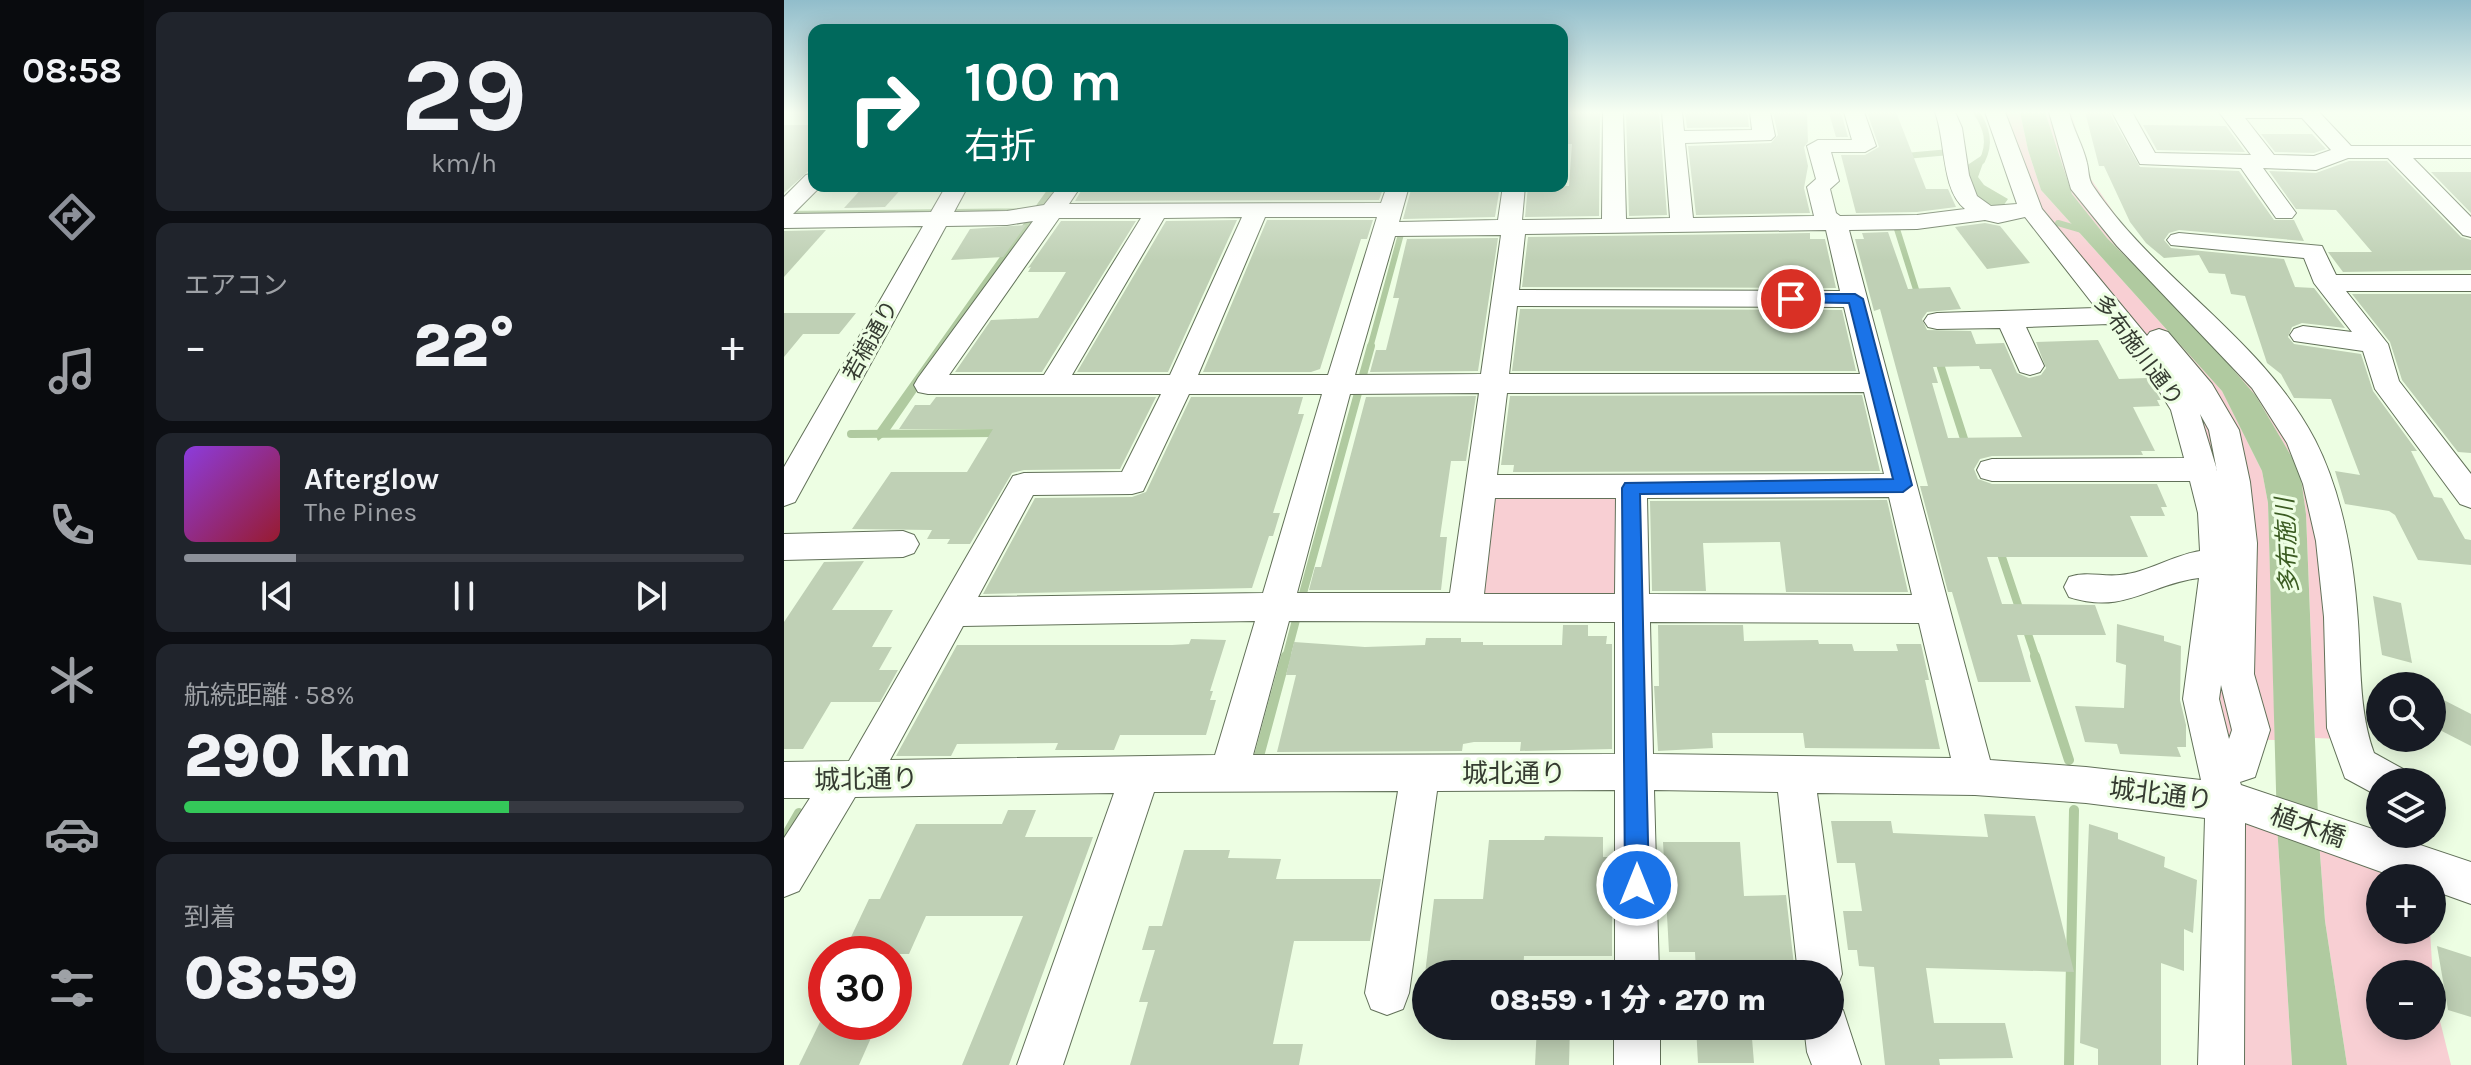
<!DOCTYPE html>
<html lang="ja">
<head>
<meta charset="utf-8">
<style>
  :root { --surface:#171b24; --page:#20242c; --text:#f1f3f6; --muted:#9ea1a6; --line:#363941; --accent:#8c9099 }
  body { margin:0; font-family:Karla,"Noto Sans JP",sans-serif; background:var(--page); color:var(--text); height:100vh; display:flex; flex-direction:column; font-size:30px; white-space:nowrap }
  * { box-sizing:border-box; margin:0 }
  p { font-size:26px; color:var(--muted) }
  .icon { flex:none; width:44px; height:44px; fill:none; stroke:currentColor; stroke-width:2; stroke-linecap:round; stroke-linejoin:round }
  .map { position:relative; flex:1; overflow:hidden }
  .side { display:flex; flex-direction:column; gap:12px; padding:12px; background:#0d0f14; width:640px }
  .side>* { flex:none }
  .banner { position:absolute; left:24px; top:24px; width:760px; height:168px; border-radius:16px; box-shadow:0 4px 20px #0003; background:#00695c; color:#fff; overflow:hidden }
  .fabs { position:absolute; left:1582px; top:672px; display:grid; gap:16px }
  .fabs a { display:grid; place-items:center; width:80px; height:80px; border-radius:50%; background:var(--surface); box-shadow:0 4px 20px #0003; font-size:40px }
  .speed { position:absolute; left:24px; top:936px; display:flex; gap:16px; font-size:40px; font-weight:700; text-align:center }
  .speed>* { display:grid; place-content:center; width:104px; height:104px; border-radius:50%; background:var(--surface); box-shadow:0 4px 20px #0003; line-height:1 }
  .speed .limit { border:12px solid #d22; background:#fff; color:#111 }
  .pin { position:absolute; display:grid; place-items:center; width:68px; height:68px; color:#fff; margin:-34px; border:4px solid #fff; border-radius:50%; box-shadow:0 2px 8px #0007 }
  .me { position:absolute; width:88px; margin:-44px; rotate:0deg; stroke-linejoin:round; filter:drop-shadow(0 0 6px #0008) }
  .turn { display:flex; align-items:center; gap:28px; height:168px; padding:0 24px; font-size:36px }
  .turn .icon { width:104px; height:104px; stroke-width:2.5 }
  .turn b { display:block; font-size:56px; line-height:68px }
  .big { font-size:60px; font-weight:800; line-height:1.1 }
  .side .widget { flex:1; display:flex; flex-direction:column; justify-content:center; gap:12px; min-width:0; padding:0 28px; border-radius:16px; background:var(--page) }
  .side .dial { align-items:center; gap:0 }
  .dial b { font-size:104px; line-height:1 }
  .song { display:flex; align-items:center; gap:24px }
  .cover { width:96px; height:96px; border-radius:12px; background:linear-gradient(135deg,hsl(270 70% 55%),hsl(350 70% 35%)) }
  .played { height:8px; border-radius:4px; background:linear-gradient(90deg,var(--accent) 20%,var(--line) 20%) }
  .keys { display:flex; justify-content:space-around; direction:ltr }
  .heat { display:flex; justify-content:space-between; align-items:center; font-size:44px; direction:ltr }
  .charge { height:12px; border-radius:6px; background:linear-gradient(90deg,#34c759 58%,var(--line) 0) }
  .trip { position:absolute; left:628px; top:960px; width:432px; height:80px; border-radius:40px; background:var(--surface); box-shadow:0 4px 20px #0003; font-weight:800; line-height:80px; text-align:center }
  main { display:flex; flex:1; min-height:0 }
  .tabs { display:flex; flex-direction:column; width:144px; justify-content:space-around; align-items:center; background:#090b0e; color:var(--muted) }
  .tabs .icon { width:56px; height:56px }
  .tabs .on { color:var(--accent) }
  .tabs b { font-size:36px; color:var(--text) }
  .map>svg:first-child { display:block }
</style>
</head>
<body>
<main>
<nav class="tabs">
<b>08:58</b>
<svg class="icon on" aria-label="directions" viewBox="0 0 24 24"><path d="M12 3l9 9-9 9-9-9zM9 14v-3h6M13 9l2 2-2 2"/></svg>
<svg class="icon" aria-label="music" viewBox="0 0 24 24"><path d="M9 18V5l10-2v13"/><circle cx="6" cy="18" r="3"/><circle cx="16" cy="16" r="3"/></svg>
<svg class="icon" aria-label="phone" viewBox="0 0 24 24"><path d="M5 4h4l2 5-3 2q2 4 5 5l2-3 5 2v4C11 20 4 13 5 4z"/></svg>
<svg class="icon" aria-label="climate" viewBox="0 0 24 24"><path d="M12 3v18M4 7l16 10M4 17L20 7"/></svg>
<svg class="icon" aria-label="car" viewBox="0 0 24 24"><path d="M5 17H2v-5l4-1 3-4h7l3 4 3 1v5h-3M9 17h6M6 11h13"/><circle cx="7" cy="17" r="2"/><circle cx="17" cy="17" r="2"/></svg>
<svg class="icon" aria-label="filters" viewBox="0 0 24 24"><path d="M4 7h16M4 17h16"/><circle cx="9" cy="7" r="2"/><circle cx="15" cy="17" r="2"/></svg>
</nav>
<section class="side">
<div class="widget dial"><b>29</b><p>km/h</p></div>
<div class="widget"><p>エアコン</p>
<div class="heat"><a>−</a><b class="big">22°</b><a>+</a></div>
</div>
<div class="widget">
<div class="song"><i class="cover"></i><div><b>Afterglow</b><p>The Pines</p></div></div>
<div class="played"></div>
<div class="keys"><svg class="icon" aria-label="previous" viewBox="0 0 24 24"><path d="M18 5L8 12l10 7zM5 5v14"/></svg><svg class="icon" aria-label="pause" viewBox="0 0 24 24"><path d="M8 5v14M16 5v14"/></svg><svg class="icon" aria-label="next" viewBox="0 0 24 24"><path d="M6 5l10 7-10 7zM19 5v14"/></svg></div>
</div>
<div class="widget"><p>航続距離 · 58%</p><b class="big">290 km</b><div class="charge"></div></div>
<div class="widget"><p>到着</p><b class="big">08:59</b></div>
</section>
<div class="map">
<svg width="1687" height="1065" viewBox="0 0 1687 1065">
  <rect width="100%" height="100%" fill="#edfee3"/>
  <g fill="#f8cfd3" fill-rule="evenodd">
    <polygon points="1220,112 1236,112 1244,150 1257,190 1438,391 1478,471 1484,503 1491,740 1445,739 1433,684 1408,399 1259,217 1230,146"/>
    <polygon points="1261,112 1287,112 1307,179 1350,242 1397,284 1488,380 1534,457 1583,740 1531,738 1522,514 1516,471 1472,396 1414,329 1323,238 1288,194"/>
    <polygon points="705,493 840,493 840,602 692,602"/>
    <polygon points="1456,817 1493,825 1508,1065 1456,1065"/>
    <path d="M1535,841L1643,878H1596V930H1646L1650,997L1667,1065H1563L1541,921ZM1596,974H1648V1026H1596Z"/>
  </g>
  <g fill="#b0caa0">
    <polygon points="1236,112 1261,112 1288,194 1323,238 1414,329 1472,396 1516,471 1522,514 1535,841 1541,921 1563,1065 1508,1065 1493,825 1484,503 1478,471 1438,391 1257,190 1244,150"/>
    <polygon points="1203,152 1194,177 1200,185 1224,199 1219,206 1199,204 1189,198 1182,166"/>
    <polygon points="266,186 275,186 104,433 94,441 91,433 247,213 0,216 0,211 246,208 251,207"/>
  </g>
  <g fill="none" stroke-linecap="round" stroke-linejoin="round">
    <g stroke="#b0caa0" stroke-width="6">
      <path d="M1192,112C1203,128 1207,143 1198,161"/>
      <polyline points="1121,156 1166,152"/>
      <polyline points="1274,223 1298,230"/>
      <polyline points="1113,229 1135,299"/>
      <polyline points="586,348 617,234"/>
    </g>
    <g stroke="#b0caa0" stroke-width="8">
      <polyline points="1154,358 1183,448"/>
      <polyline points="579,375 587,346"/>
      <polyline points="67,434 214,433"/>
      <polyline points="1215,548 1236,611"/>
      <polyline points="518,597 574,393"/>
      <polyline points="1242,628 1252,658"/>
      <polyline points="502,658 512,620"/>
    </g>
    <g stroke="#b0caa0" stroke-width="10">
      <polyline points="1251,656 1285,760"/>
      <polyline points="474,760 502,656"/>
      <polyline points="0,839 15,813"/>
      <polyline points="1285,1065 1290,810"/>
    </g>
  </g>
  <g fill="#bfd0b5" fill-rule="evenodd">
    <polygon points="778,112 816,112 815,216 741,217 744,186 785,186 788,144 778,144"/>
    <polygon points="842,112 875,112 883,215 845,216"/>
    <polygon points="901,112 963,112 965,127 903,128"/>
    <polygon points="989,112 1023,113 1024,142 1020,147 1024,166 1020,188 1026,213 912,215 904,146 987,143 994,135"/>
    <polygon points="1083,112 1112,112 1142,189 1164,189 1172,207 1133,212 1072,213 1057,155 1081,155 1095,147"/>
    <polygon points="1301,112 1325,112 1356,167 1455,171 1490,220 1510,220 1520,241 1395,230 1385,233 1380,240 1387,248 1500,259 1511,287 1530,288 1561,328 1518,323 1508,327 1504,337 1510,344 1577,354 1589,391 1633,451 1627,451 1650,497 1658,498 1681,539 1687,540 1687,565 1634,560 1611,515 1605,511 1561,504 1551,471 1576,475 1547,399 1510,398 1497,374 1483,363 1461,296 1447,294 1441,274 1425,273 1415,255 1380,258 1362,243 1346,222 1320,166 1315,166"/>
    <polygon points="1045,113 1057,113 1064,137 1052,137"/>
    <polygon points="0,125 30,125 30,166 0,193"/>
    <polygon points="1359,125 1442,126 1461,152 1373,150"/>
    <polygon points="1477,134 1528,134 1542,149 1530,153 1491,152"/>
    <polygon points="1565,161 1603,161 1677,237 1687,240 1687,270 1559,272 1544,252 1588,252 1552,210 1512,209 1485,171 1532,173"/>
    <polygon points="1647,172 1687,172 1687,213"/>
    <polygon points="80,186 120,186 101,207 60,208"/>
    <polygon points="300,186 445,186 443,189 481,189 480,191 534,192 535,189 566,186 600,186 595,200 291,201"/>
    <polygon points="628,186 716,186 711,217 619,219"/>
    <polygon points="453,220 384,372 293,372 382,221"/>
    <polygon points="483,220 589,220 583,239 577,239 536,369 527,372 419,372"/>
    <polygon points="277,221 352,221 258,372 171,372 207,320 254,318 282,272 244,272 247,267 244,268"/>
    <polygon points="1201,223 1216,226 1246,263 1203,269 1171,227"/>
    <polygon points="242,225 219,257 167,260 186,229"/>
    <polygon points="42,230 0,277 0,231"/>
    <path d="M1104,232L1124,289L1166,287L1177,309L1143,312L1138,319L1143,330L1187,331L1192,344L1220,343L1233,373L1245,378L1257,375L1262,368L1252,342L1314,340L1335,379L1363,378L1377,400H1373L1376,406L1349,407L1371,451H1357L1359,455L1208,456L1196,459L1190,469L1194,479L1208,484H1373L1383,507H1377L1381,516H1346L1364,557H1203L1218,604L1311,605L1322,635H1233L1247,682H1194L1168,592H1164L1136,486H1144L1096,309L1090,311L1071,239H1080L1078,233ZM1195,366L1196,369H1207L1238,437L1164,438L1148,383H1154L1149,367Z"/>
    <polygon points="1026,233 1026,239 1041,239 1052,288 738,287 744,237"/>
    <polygon points="714,238 694,371 586,372 592,350 602,350 615,298 609,298 623,239 613,239"/>
    <polygon points="1568,294 1687,294 1687,453 1674,452 1618,380 1606,342"/>
    <polygon points="736,309 1058,310 1072,371 728,371"/>
    <polygon points="0,313 72,313 55,334 19,334 0,357"/>
    <polygon points="1078,395 1096,471 729,472 730,465 717,465 726,396"/>
    <polygon points="692,396 682,461 667,461 656,537 663,537 657,590 525,590 531,567 537,567 582,397"/>
    <polygon points="152,397 372,397 336,469 240,470 228,473 186,544 163,544 166,539 143,539 148,530 68,529 107,472 183,472 209,429 115,429 131,405 146,405"/>
    <polygon points="407,397 519,397 514,414 520,414 489,513 496,513 489,536 485,536 468,588 199,594 251,498 348,497 362,492"/>
    <polygon points="1103,500 1124,592 1002,592 996,542 992,542 919,543 922,591 868,591 866,501"/>
    <polygon points="80,561 48,610 109,610 88,647 108,647 95,670 114,670 96,702 47,702 19,749 0,749 0,622 40,562"/>
    <polygon points="1589,596 1617,603 1628,663 1598,655"/>
    <polygon points="1333,624 1380,636 1380,641 1397,646 1396,700 1402,725 1402,747 1393,747 1397,757 1336,754 1333,744 1301,742 1291,706 1340,708 1342,665 1332,662"/>
    <polygon points="779,625 804,625 804,636 823,636 822,644 828,644 828,749 736,751 737,742 690,742 679,744 678,751 493,752 512,675 502,675 510,642 581,647 641,645 642,638 677,638 677,642 699,642 699,645 778,645"/>
    <polygon points="874,625 959,625 960,641 1034,640 1035,644 1068,644 1070,651 1114,651 1112,644 1137,644 1145,680 1141,680 1156,749 1021,748 1019,733 928,733 929,748 874,751 870,686 875,686"/>
    <polygon points="407,639 442,640 426,691 429,691 426,700 432,700 422,735 336,735 330,750 271,750 274,743 173,744 167,756 112,756 173,645 388,645 405,644"/>
    <polygon points="1648,694 1687,714 1687,746 1648,726"/>
    <polygon points="224,810 252,810 241,837 309,837 225,1065 178,1065 239,916 142,916 125,954 59,954 85,899 96,899 132,824 218,824"/>
    <polygon points="1200,814 1251,816 1290,972 1142,968 1150,1023 1221,1023 1229,1058 1155,1059 1156,1065 1101,1065 1090,967 1075,966 1073,950 1064,950 1059,911 1078,911 1071,863 1053,863 1047,821 1107,821 1109,833 1204,837"/>
    <polygon points="1305,824 1334,833 1334,839 1381,857 1380,867 1413,880 1409,933 1400,929 1400,971 1377,963 1377,1065 1314,1065 1314,1049 1296,1043"/>
    <polygon points="761,836 819,837 819,857 828,857 828,956 740,956 739,974 641,974 650,899 699,899 705,840 760,840"/>
    <polygon points="879,842 956,842 960,896 1002,895 1011,974 912,972 911,952 885,952"/>
    <polygon points="400,850 446,850 444,858 497,859 492,879 597,879 586,941 510,941 489,1044 519,1044 515,1065 346,1065 364,1002 355,1002 371,950 358,950 365,926 378,926"/>
    <polygon points="1653,946 1687,957 1687,1017 1664,1010"/>
    <polygon points="36,1022 94,1022 75,1065 15,1065"/>
    <polygon points="753,1026 786,1026 785,1065 751,1065"/>
    <polygon points="912,1026 967,1026 970,1063 914,1063"/>
  </g>
  <g fill="none" stroke-linecap="round" stroke-linejoin="round">
    <defs>
      <g id="minor">
        <path d="M819,112H839L842,219L886,218L878,112H898L900,131L968,130L966,112H986L991,136L987,140L901,143L909,218L1030,216L1023,187L1032,179L1023,146L1034,140H1068L1060,112H1080L1092,146L1081,152H1047L1055,181L1046,189L1052,213L1056,216L1133,215L1181,209C1157,190 1162,141 1151,112H1171L1178,128L1185,175L1193,196L1207,206L1233,204L1201,112H1221L1258,209L1363,336L1366,332L1375,329L1384,332L1428,384L1455,430L1466,482L1473,543L1470,674L1486,730L1471,777L1456,782L1457,785L1687,862V904L1648,890V878H1614L1461,823L1460,1065H1414L1421,818L1302,803L1191,795L1033,793L1058,974L1052,990L1046,992V974H1014L994,792L870,790L875,974H831V790L653,791L625,993L619,1009L603,1015L587,1009L581,993L614,791L370,792L279,1065H233L330,793L71,797L15,891L0,897V838L26,798H0V762L65,761L229,476L240,473L338,472L377,394H144L134,392L130,385L134,378L249,221L223,225L162,226L11,502L0,506V467L139,226L0,228V197L22,175L30,173V186H37L9,214L147,212L162,186H184L170,212L223,211L260,205L275,186H297L285,204L597,203L603,186H625L615,222L714,220L719,186H741L738,220L818,219ZM458,217L386,375H288L380,218ZM481,217H593L544,375H414ZM1241,217L1312,308L1153,313L1144,315L1140,321L1144,327L1153,329L1216,328L1236,372L1246,375L1256,372L1260,366L1242,327L1325,324L1369,381L1387,410L1400,458L1208,459L1197,462L1193,470L1197,478L1208,481H1406L1414,513L1416,551C1389,555 1363,573 1336,575C1318,577 1303,571 1285,577L1280,587L1285,597C1341,615 1365,584 1415,578L1399,699L1417,780L1302,767L1206,760L1065,230L1133,229L1201,220L1214,223ZM275,218H357L260,375H165ZM1042,230L1056,291L735,290L741,234ZM717,235L697,374L571,375L611,236ZM733,306L1060,307L1076,374H725ZM1080,392L1100,474L713,475L723,393ZM695,393L666,593H513L566,394ZM405,394H538L479,593L194,597L249,495L348,494L359,491ZM1416,414L1425,430L1433,471V470ZM1105,497L1128,595L865,594L863,498ZM711,498H832L831,594H700ZM471,621L431,755L106,760L179,626ZM505,621L831,622V754L469,755ZM866,622L1135,623L1167,758L869,754ZM1437,685L1448,730L1445,739L1435,699Z"/>
        <path d="M1265,112H1285C1289,130 1299,145 1303,163C1305,171 1304,179 1309,186C1372,280 1478,338 1531,440C1559,495 1570,561 1574,622C1577,666 1575,712 1590,753L1619,769L1624,782H1596V797L1561,778L1543,728L1540,617L1532,541L1519,484L1503,443L1468,388L1333,246L1287,189Z"/>
        <path d="M1328,112H1348L1371,153L1467,155L1435,112H1535L1567,146H1687V158H1629L1687,217V237L1679,235L1604,158H1564L1532,170L1479,168L1512,213L1508,218H1492L1457,168L1356,164ZM1461,118H1518L1547,150L1530,156L1490,155Z"/>
        <polygon points="1395,233 1538,246 1552,275 1687,275 1687,291 1562,291 1604,344 1615,381 1687,474 1687,508 1676,504 1591,389 1579,351 1510,341 1506,335 1510,329 1519,326 1568,332 1530,283 1520,258 1387,245 1383,240 1387,235"/>
        <polygon points="119,531 130,535 135,544 130,553 119,557 0,560 0,534"/>
        <polygon points="1046,1004 1059,1010 1077,1065 1028,1065 1023,1052 1020,1026 1046,1026"/>
        <rect x="830" y="1026" width="46" height="39"/>
      </g>
    </defs>
    <use href="#minor" stroke="#627159" stroke-width="2"/>
    <use href="#minor" fill="#fff" fill-rule="evenodd"/>
  </g>
  <linearGradient id="sky" x2="0" y2="1"><stop stop-color="#91bdcb"/><stop offset="0.43" stop-color="#f7fff2"/><stop offset="1" stop-color="#f7fff2" stop-opacity="0"/></linearGradient>
  <rect width="1687" height="261" fill="url(#sky)"/>
  <polygon fill="#1a73e8" stroke="#114b97" stroke-width="2" points="1007,294 1071,294 1079,299 1128,485 1119,492 856,494 865,885 861,893 853,897 845,893 841,885 838,488 841,483 1109,479 1065,303 1002,302 1000,299"/>
  <g text-anchor="middle" stroke-width="6" stroke-linejoin="round" paint-order="stroke">
    <g font-size="22" fill="#353b31" stroke="#edfee3">
      <text transform="translate(86 340) rotate(-61)" y="8">若楠通り</text>
      <text transform="translate(1355 350) rotate(53)" y="8">多布施川通り</text>
    </g>
    <g font-size="24" font-style="italic" fill="#3b5c22" stroke="#edfee3">
      <text transform="translate(1503 546) rotate(-93)" y="8">多布施川</text>
    </g>
    <g font-size="26" fill="#353b31" stroke="#edfee3">
      <text x="730" y="782">城北通り</text>
      <text transform="translate(82 779) rotate(-1)" y="9">城北通り</text>
      <text transform="translate(1377 794) rotate(7)" y="9">城北通り</text>
      <text transform="translate(1524 826) rotate(19)" y="9">植木橋</text>
    </g>
  </g>
</svg>
<div class="fabs">
<a><svg class="icon" aria-label="search" viewBox="0 0 24 24"><circle cx="10" cy="10" r="6"/><path d="M15 15l6 6"/></svg></a>
<a><svg class="icon" aria-label="layers" viewBox="0 0 24 24"><path d="M12 4l9 5-9 5-9-5zM3 14l9 5 9-5"/></svg></a>
<a>+</a>
<a>−</a>
</div>
<div class="speed"><div class="limit">30</div></div>
<div class="pin" style="left:1007px;top:299px;background:#d93025"><svg class="icon" aria-label="arrive" viewBox="0 0 24 24"><path d="M6 21V4h12l-3 4 3 4H6"/></svg></div>
<svg class="me" style="left:853px;top:885px" viewBox="-20 -20 40 40"><circle r="17" fill="#1a73e8" stroke="#fff" stroke-width="3"/><path d="M0-11L8 9 0 5-8 9z" fill="#fff"/></svg>
<div class="trip">08:59 · 1 分 · 270 m</div>
<div class="banner">
<div class="turn"><svg class="icon" aria-label="right" viewBox="0 0 24 24"><path d="M7 20v-9h11M14 6l5 5-5 5"/></svg><div><b>100 m</b>右折</div></div>
</div>
</div>
</main>
</body>
</html>
